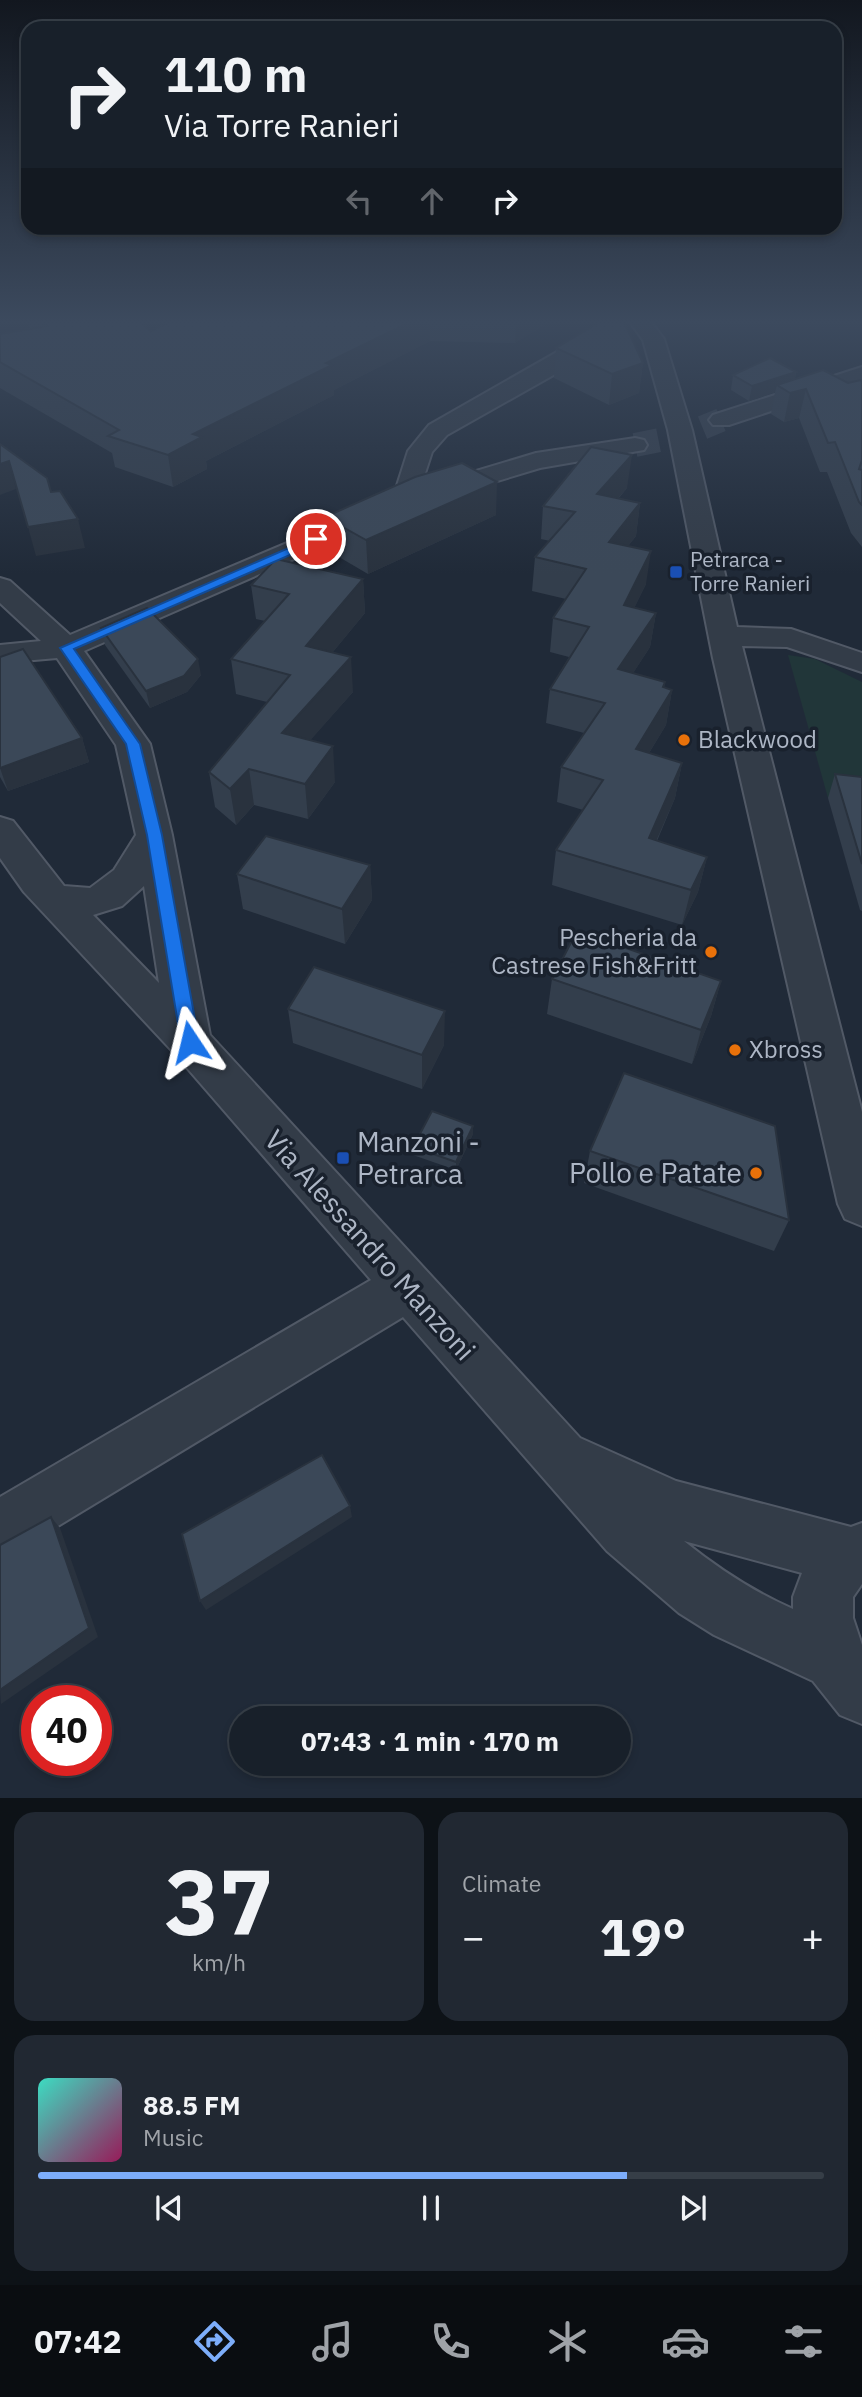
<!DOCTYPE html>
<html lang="en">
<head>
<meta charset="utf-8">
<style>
  :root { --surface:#18202a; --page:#212832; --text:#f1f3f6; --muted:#9fa3a8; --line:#363e47; --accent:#7dadfa }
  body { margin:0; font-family:"IBM Plex Sans",sans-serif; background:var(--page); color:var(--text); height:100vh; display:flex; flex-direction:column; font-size:26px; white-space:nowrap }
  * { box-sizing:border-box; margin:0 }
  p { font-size:23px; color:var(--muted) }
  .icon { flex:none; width:38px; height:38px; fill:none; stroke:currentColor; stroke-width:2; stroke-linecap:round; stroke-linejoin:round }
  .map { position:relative; height:1798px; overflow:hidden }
  .side { display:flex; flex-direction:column; gap:14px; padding:14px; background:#0d1217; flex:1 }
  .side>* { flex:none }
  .top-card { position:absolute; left:21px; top:21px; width:821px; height:214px; border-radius:21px; box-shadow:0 4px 10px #0003,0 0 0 2px var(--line); background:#18202a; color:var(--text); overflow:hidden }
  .speed { position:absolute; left:21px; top:1685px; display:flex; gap:14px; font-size:35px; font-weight:700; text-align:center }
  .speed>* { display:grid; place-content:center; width:91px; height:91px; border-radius:50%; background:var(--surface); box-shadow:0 4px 10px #0003,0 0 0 2px var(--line); line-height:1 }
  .speed .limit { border:10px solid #d22; background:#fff; color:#111 }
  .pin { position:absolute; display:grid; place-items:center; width:60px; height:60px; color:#fff; margin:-30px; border:4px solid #fff; border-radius:50%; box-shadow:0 2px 7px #0007 }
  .me { position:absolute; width:77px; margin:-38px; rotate:350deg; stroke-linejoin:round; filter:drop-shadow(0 0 5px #0008) }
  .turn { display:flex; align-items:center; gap:24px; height:147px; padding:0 28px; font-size:32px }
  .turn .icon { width:91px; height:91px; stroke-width:2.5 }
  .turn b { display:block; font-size:49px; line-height:60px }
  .lanes { display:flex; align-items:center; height:66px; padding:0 28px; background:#0003; justify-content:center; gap:35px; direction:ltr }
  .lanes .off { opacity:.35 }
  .big { font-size:52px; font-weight:700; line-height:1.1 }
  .side .card { flex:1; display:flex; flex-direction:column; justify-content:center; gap:10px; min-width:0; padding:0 24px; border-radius:21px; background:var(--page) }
  .side .dial { align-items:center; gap:0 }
  .dial b { font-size:91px; line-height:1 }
  .song { display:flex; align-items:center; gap:21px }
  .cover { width:84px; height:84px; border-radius:10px; background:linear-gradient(135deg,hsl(170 70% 55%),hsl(330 70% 35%)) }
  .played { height:7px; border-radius:4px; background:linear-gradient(90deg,var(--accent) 75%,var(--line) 75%) }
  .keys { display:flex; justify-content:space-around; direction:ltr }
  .heat { display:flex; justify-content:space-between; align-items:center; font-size:38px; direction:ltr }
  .side .tiles { flex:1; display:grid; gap:14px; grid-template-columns:1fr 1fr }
  .card:last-child { grid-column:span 2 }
  .trip { position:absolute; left:229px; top:1706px; width:402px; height:70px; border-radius:35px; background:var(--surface); box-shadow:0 4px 10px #0003,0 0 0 2px var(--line); font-weight:700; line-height:70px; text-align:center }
  .tab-bar { display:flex; height:112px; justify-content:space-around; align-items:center; background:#0a0d11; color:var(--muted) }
  .tab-bar .icon { width:49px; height:49px }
  .tab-bar .current { color:var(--accent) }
  .tab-bar b { font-size:32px; color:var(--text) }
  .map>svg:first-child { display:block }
</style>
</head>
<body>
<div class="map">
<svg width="862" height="1799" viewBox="0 0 862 1799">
  <rect width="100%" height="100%" fill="#202a38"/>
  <polygon fill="#213639" points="788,655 815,659 862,682 862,802 828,798"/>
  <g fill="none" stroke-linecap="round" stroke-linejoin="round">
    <polyline stroke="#353f4d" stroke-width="24" stroke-dasharray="24 11" stroke-linecap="butt" points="635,445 685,435 721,420"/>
    <defs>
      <g id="minor">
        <polygon points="630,322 651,322 664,339 692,430 737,627 791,629 862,653 862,672 787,647 742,646 862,1112 862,1226 845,1219 838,1204 713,658 668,430 643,340"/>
        <polygon points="599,328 610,334 606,338 573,364 447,435 432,452 414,507 396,507 392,501 408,451 429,425"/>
        <polygon points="862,367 862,381 729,425 713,425 709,420 713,415"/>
        <polygon points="635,438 644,440 647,445 644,450 540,468 435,500 426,498 422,492 426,486 536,453"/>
        <path d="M372,507L381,509L385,515L381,521L84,651L150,744L172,835L210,1035L580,1438L676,1481L851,1527L862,1523V1584L853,1597V1618L862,1645V1724L840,1715L813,1681L714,1635L679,1613L607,1551L403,1317L20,1549L0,1558V1497L371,1280L175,1054L24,892L0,858V817L13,821L64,886L90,888L114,870L136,835L116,745L57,658L0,663V645L41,641L0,603V578L10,581L70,635ZM144,886L159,983L93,915L122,906ZM684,1541L802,1573L793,1597V1609C752,1591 719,1569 684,1541Z"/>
      </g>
    </defs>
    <use href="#minor" stroke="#515966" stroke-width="4"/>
    <use href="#minor" fill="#333c48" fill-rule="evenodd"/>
  </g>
  <g fill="#333e4c">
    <polygon points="28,322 141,322 151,331 169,322 549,322 515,343 430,341 334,390 334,395 206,461 207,469 173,487 115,467 112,453 0,388 0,334 30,329"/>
    <polygon points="556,348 643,363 639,393 609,405 554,378"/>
    <polygon points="796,372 795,379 862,383 862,547 851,533 827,472 820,472 799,418 784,422 771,414 775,392 749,401 731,390 733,375"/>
    <polygon points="627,488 618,499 640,503 636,536 628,546 646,584 634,608 656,613 650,647 633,673 665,682 664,688 672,690 666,725 649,753 682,763 675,798 657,841 707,857 698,892 682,925 552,885 556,850 583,810 557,802 561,767 584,733 546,723 550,689 569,657 550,652 553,618 566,599 532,591 535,557 550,541 541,539 543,506"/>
    <polygon points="496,515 368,574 327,550 325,517"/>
    <polygon points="363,579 365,613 332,653 353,692 310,740 335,782 308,819 254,805 236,825 215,807 209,772 267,702 236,694 231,659 265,621 256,619 251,585"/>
    <polygon points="101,628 201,675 187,692 150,708 105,645"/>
    <polygon points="0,657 82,738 89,762 8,791 0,777"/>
    <polygon points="835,774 862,777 862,911 860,910 828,798"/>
    <polygon points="370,865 372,900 345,944 243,909 237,874"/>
    <polygon points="552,979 721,981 711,1016 692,1064 547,1014"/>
    <polygon points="288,1009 444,1045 422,1089 293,1043"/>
    <polygon points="473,1134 456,1170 413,1155 413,1147"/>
    <polygon points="590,1151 789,1220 774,1251 584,1183"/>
  </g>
  <g fill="#29323e">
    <polygon points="410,322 430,322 430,341 334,390 334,395 206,461 207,469 173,487 168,455 193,434 326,363"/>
    <polygon points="516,322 549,322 515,343"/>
    <polygon points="643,363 639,393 609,405 612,374"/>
    <polygon points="796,372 793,386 777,385 775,392 749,401 752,386"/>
    <polygon points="806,389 799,418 784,422 790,393"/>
    <polygon points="632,455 627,488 593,527 597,494"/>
    <polygon points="9,461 16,489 0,495 0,464"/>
    <polygon points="497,482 496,515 368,574 366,540"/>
    <polygon points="640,503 636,536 604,576 609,542"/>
    <polygon points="78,519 85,548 36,556 28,527"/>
    <polygon points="651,551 646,584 619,639 624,605"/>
    <polygon points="363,579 365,613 309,681 306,646"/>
    <polygon points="656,613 650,647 613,704 618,669"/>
    <polygon points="351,657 353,692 286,768 282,733"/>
    <polygon points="198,659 201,675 187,692 150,708 146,691"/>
    <polygon points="665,682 660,710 672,690 666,725 630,784 636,749"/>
    <polygon points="82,738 89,762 8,791 0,768"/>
    <polygon points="333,746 335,782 308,819 305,784"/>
    <polygon points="682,763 675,798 642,873 649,838"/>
    <polygon points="249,769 254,805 236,825 230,789"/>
    <polygon points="707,857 698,892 682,925 691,890"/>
    <polygon points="370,865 372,900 345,944 342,909"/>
    <polygon points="721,981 711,1016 692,1064 701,1030"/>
    <polygon points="445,1011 444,1045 422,1089 422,1055"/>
    <polygon points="473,1126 473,1134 456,1170 456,1162"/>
    <polygon points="350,1506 352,1517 206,1610 200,1601"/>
    <polygon points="51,1517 60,1528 98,1637 1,1704 0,1690"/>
  </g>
  <g fill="#3b4858" stroke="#29323e" stroke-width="2">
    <polygon points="43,322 141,322 151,331 169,322 410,322 326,363 332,365 193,434 202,437 168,455 108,436 119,430 0,362 0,334 48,326"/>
    <polygon points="600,322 624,322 643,363 612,374 556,348"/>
    <polygon points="770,358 796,372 752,386 733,375"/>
    <polygon points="823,370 848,383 861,380 862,383 862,460 859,469 862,470 862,505 859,502 835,442 828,443 806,389 790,393 777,385"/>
    <polygon points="0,444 47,478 51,492 60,491 78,519 28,527 9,461 0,464"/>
    <polygon points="591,447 632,455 597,494 640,503 609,542 651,551 624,605 656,613 618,669 665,682 663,687 672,690 636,749 682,763 649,838 707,857 691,890 556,850 603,780 561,767 605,703 550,689 589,627 553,618 586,569 535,557 575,512 543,506"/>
    <polygon points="462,463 497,482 366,540 325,517 415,477"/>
    <polygon points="276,559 363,579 306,646 351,657 282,733 333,746 305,784 249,769 230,789 209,772 290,675 231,659 289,594 251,585"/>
    <polygon points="147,608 198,659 184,676 146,691 101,628"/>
    <polygon points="23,649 82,738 0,768 0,657"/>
    <polygon points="835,774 862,777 862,864"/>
    <polygon points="266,836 370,865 342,909 237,874"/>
    <polygon points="577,931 721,981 701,1030 552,979"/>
    <polygon points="314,967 445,1011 422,1055 288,1009"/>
    <polygon points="624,1073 775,1126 789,1220 590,1151"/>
    <polygon points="432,1111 473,1126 456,1162 413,1147"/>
    <polygon points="322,1455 350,1506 200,1601 182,1534"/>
    <polygon points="51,1517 89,1628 0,1690 0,1545"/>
  </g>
  <linearGradient id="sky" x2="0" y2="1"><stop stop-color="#12171f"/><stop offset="0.56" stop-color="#3c4a5e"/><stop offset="1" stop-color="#3c4a5e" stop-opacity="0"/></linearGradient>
  <rect width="862" height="574" fill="url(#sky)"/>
  <polygon fill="#1a73e8" stroke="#114b97" stroke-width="2" points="316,536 322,539 320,542 74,649 140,744 162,835 199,1042 190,1049 181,1042 147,835 126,744 60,648"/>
  <g fill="#1a4fb4" stroke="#19212d" stroke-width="2.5">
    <rect x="669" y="565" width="14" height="14" rx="3.5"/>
    <rect x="336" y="1151" width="14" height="14" rx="3.5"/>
  </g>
  <g fill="#e8710a" stroke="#19212d" stroke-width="2.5">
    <circle cx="684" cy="740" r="7"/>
    <circle cx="711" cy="952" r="7"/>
    <circle cx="735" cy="1050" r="7"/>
    <circle cx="756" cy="1173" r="7"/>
  </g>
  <g text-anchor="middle" stroke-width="7" stroke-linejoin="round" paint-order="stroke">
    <g font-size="21" fill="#adb6c5" stroke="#19212d" text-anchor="start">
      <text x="690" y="567">Petrarca -<tspan x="690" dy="24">Torre Ranieri</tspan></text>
    </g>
    <g font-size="24" fill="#adb6c5" stroke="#19212d" text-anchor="start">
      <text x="698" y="748">Blackwood</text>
      <text x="697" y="946" text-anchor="end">Pescheria da<tspan x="697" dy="28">Castrese Fish&amp;Fritt</tspan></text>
      <text x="749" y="1058">Xbross</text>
    </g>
    <g font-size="28" fill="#adb6c5" stroke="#19212d" text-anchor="start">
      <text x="357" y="1152">Manzoni -<tspan x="357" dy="32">Petrarca</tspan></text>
      <text x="742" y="1183" text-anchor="end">Pollo e Patate</text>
    </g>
    <g font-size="28" fill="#adb6c5" stroke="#19212d">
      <text transform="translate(370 1245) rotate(48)" y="10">Via Alessandro Manzoni</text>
    </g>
  </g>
</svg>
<div class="speed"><div class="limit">40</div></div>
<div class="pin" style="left:316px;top:539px;background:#d93025"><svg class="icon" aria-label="arrive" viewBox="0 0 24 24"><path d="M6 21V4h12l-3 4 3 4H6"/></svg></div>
<svg class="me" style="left:190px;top:1042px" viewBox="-20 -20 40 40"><path d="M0-17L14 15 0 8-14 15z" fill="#1a73e8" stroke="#fff" stroke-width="4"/></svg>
<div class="trip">07:43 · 1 min · 170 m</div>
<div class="top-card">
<div class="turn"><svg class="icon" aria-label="right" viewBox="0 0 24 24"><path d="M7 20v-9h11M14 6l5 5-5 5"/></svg><div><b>110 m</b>Via Torre Ranieri</div></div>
<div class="lanes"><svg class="icon off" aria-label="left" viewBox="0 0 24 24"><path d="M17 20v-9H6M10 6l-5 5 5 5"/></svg><svg class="icon off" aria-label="ahead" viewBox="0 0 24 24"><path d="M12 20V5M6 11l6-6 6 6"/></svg><svg class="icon" aria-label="right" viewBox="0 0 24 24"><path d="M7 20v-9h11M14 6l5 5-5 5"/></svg></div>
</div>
</div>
<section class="side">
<div class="tiles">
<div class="card dial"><b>37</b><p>km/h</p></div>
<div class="card"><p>Climate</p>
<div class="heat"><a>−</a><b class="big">19°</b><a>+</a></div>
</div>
<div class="card">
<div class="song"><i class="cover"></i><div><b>88.5 FM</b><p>Music</p></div></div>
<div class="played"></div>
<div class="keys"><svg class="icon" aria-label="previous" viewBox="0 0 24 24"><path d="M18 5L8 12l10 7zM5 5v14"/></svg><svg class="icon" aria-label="pause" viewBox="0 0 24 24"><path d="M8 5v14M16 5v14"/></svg><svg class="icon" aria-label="next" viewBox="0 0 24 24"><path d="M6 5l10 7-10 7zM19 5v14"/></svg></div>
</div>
</div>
</section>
<nav class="tab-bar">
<b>07:42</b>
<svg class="icon current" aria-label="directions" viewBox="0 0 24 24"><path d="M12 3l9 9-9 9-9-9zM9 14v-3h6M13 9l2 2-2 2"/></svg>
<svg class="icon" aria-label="music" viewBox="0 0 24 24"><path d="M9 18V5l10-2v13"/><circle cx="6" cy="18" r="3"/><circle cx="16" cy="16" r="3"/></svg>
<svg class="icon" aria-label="phone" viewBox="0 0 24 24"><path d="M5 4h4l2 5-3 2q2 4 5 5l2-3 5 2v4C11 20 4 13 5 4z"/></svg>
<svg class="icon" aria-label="climate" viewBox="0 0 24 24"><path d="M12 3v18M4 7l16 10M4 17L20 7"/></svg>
<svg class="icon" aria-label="car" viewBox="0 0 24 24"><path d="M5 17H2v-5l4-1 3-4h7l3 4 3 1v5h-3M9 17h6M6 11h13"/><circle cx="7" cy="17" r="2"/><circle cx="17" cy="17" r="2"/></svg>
<svg class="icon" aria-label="filters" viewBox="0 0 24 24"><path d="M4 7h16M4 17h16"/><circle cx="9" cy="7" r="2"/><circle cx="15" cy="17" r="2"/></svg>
</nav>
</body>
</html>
